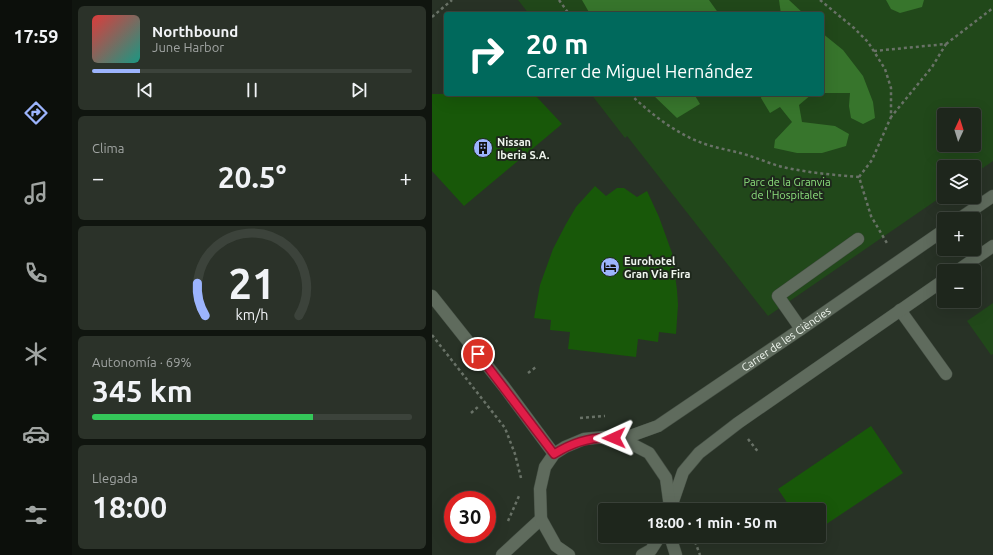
<!DOCTYPE html>
<html lang="es">
<head>
<meta charset="utf-8">
<style>
  :root { --surface:#1e261c; --page:#2b3229; --text:#f1f3f6; --muted:#a1a5a3; --line:#3c433b; --accent:#9cb4fd }
  body { margin:0; font-family:Ubuntu,sans-serif; background:var(--page); color:var(--text); height:100vh; display:flex; flex-direction:column; font-size:15px; white-space:nowrap }
  * { box-sizing:border-box; margin:0 }
  p { font-size:13px; color:var(--muted) }
  .icon { flex:none; width:22px; height:22px; fill:none; stroke:currentColor; stroke-width:2; stroke-linecap:round; stroke-linejoin:round }
  .map { position:relative; flex:1; overflow:hidden }
  .drawer { display:flex; flex-direction:column; gap:6px; padding:6px; background:#10150f; width:360px }
  .drawer>* { flex:none }
  .hud { position:absolute; left:12px; top:12px; width:380px; height:84px; border-radius:4px; box-shadow:0 4px 16px #0002,0 0 0 1px var(--line); background:#00695c; color:#fff; overflow:hidden }
  .needle { width:26px; rotate:4deg }
  .fabs { position:absolute; left:505px; top:108px; display:grid; gap:8px }
  .fabs a { display:grid; place-items:center; width:44px; height:44px; border-radius:4px; background:var(--surface); box-shadow:0 4px 16px #0002,0 0 0 1px var(--line); font-size:20px }
  .speed { position:absolute; left:12px; top:491px; display:flex; gap:8px; font-size:20px; font-weight:700; text-align:center }
  .speed>* { display:grid; place-content:center; width:52px; height:52px; border-radius:50%; background:var(--surface); box-shadow:0 4px 16px #0002,0 0 0 1px var(--line); line-height:1 }
  .speed .limit { border:6px solid #d22; background:#fff; color:#111 }
  .pin { position:absolute; display:grid; place-items:center; width:34px; height:34px; color:#fff; margin:-17px; border:2px solid #fff; border-radius:50%; box-shadow:0 1px 4px #0007 }
  .me { position:absolute; width:44px; margin:-22px; rotate:269deg; stroke-linejoin:round; filter:drop-shadow(0 0 3px #0008) }
  .turn { display:flex; align-items:center; gap:14px; height:84px; padding:0 16px; font-size:18px }
  .turn .icon { width:52px; height:52px; stroke-width:2.5 }
  .turn b { display:block; font-size:28px; line-height:34px }
  .big { font-size:30px; font-weight:700; line-height:1.1 }
  .drawer .tile { flex:1; display:flex; flex-direction:column; justify-content:center; gap:6px; min-width:0; padding:0 14px; border-radius:6px; background:var(--page) }
  .drawer .dial { align-items:center; gap:0 }
  .dial svg { height:104px; overflow:visible; fill:none; stroke:var(--line); stroke-width:7; stroke-linecap:round; text-anchor:middle }
  .dial text { fill:var(--text); stroke:none }
  .song { display:flex; align-items:center; gap:12px }
  .cover { width:48px; height:48px; border-radius:6px; background:linear-gradient(135deg,hsl(0 70% 55%),hsl(170 70% 35%)) }
  .played { height:4px; border-radius:2px; background:linear-gradient(90deg,var(--accent) 15%,var(--line) 15%) }
  .keys { display:flex; justify-content:space-around; direction:ltr }
  .heat { display:flex; justify-content:space-between; align-items:center; font-size:22px; direction:ltr }
  .charge { height:6px; border-radius:3px; background:linear-gradient(90deg,#34c759 69%,var(--line) 0) }
  .trip { position:absolute; left:166px; top:503px; width:228px; height:40px; border-radius:4px; background:var(--surface); box-shadow:0 4px 16px #0002,0 0 0 1px var(--line); font-weight:700; line-height:40px; text-align:center }
  main { display:flex; flex:1; min-height:0 }
  .dock { display:flex; flex-direction:column; width:72px; justify-content:space-around; align-items:center; background:#0c0f0b; color:var(--muted) }
  .dock .icon { width:28px; height:28px }
  .dock .active { color:var(--accent) }
  .dock b { font-size:18px; color:var(--text) }
  .map>svg:first-child { display:block }
</style>
</head>
<body>
<main>
<nav class="dock">
<b>17:59</b>
<svg class="icon active" aria-label="directions" viewBox="0 0 24 24"><path d="M12 3l9 9-9 9-9-9zM9 14v-3h6M13 9l2 2-2 2"/></svg>
<svg class="icon" aria-label="music" viewBox="0 0 24 24"><path d="M9 18V5l10-2v13"/><circle cx="6" cy="18" r="3"/><circle cx="16" cy="16" r="3"/></svg>
<svg class="icon" aria-label="phone" viewBox="0 0 24 24"><path d="M5 4h4l2 5-3 2q2 4 5 5l2-3 5 2v4C11 20 4 13 5 4z"/></svg>
<svg class="icon" aria-label="climate" viewBox="0 0 24 24"><path d="M12 3v18M4 7l16 10M4 17L20 7"/></svg>
<svg class="icon" aria-label="car" viewBox="0 0 24 24"><path d="M5 17H2v-5l4-1 3-4h7l3 4 3 1v5h-3M9 17h6M6 11h13"/><circle cx="7" cy="17" r="2"/><circle cx="17" cy="17" r="2"/></svg>
<svg class="icon" aria-label="filters" viewBox="0 0 24 24"><path d="M4 7h16M4 17h16"/><circle cx="9" cy="7" r="2"/><circle cx="15" cy="17" r="2"/></svg>
</nav>
<section class="drawer">
<div class="tile">
<div class="song"><i class="cover"></i><div><b>Northbound</b><p>June Harbor</p></div></div>
<div class="played"></div>
<div class="keys"><svg class="icon" aria-label="previous" viewBox="0 0 24 24"><path d="M18 5L8 12l10 7zM5 5v14"/></svg><svg class="icon" aria-label="pause" viewBox="0 0 24 24"><path d="M8 5v14M16 5v14"/></svg><svg class="icon" aria-label="next" viewBox="0 0 24 24"><path d="M6 5l10 7-10 7zM19 5v14"/></svg></div>
</div>
<div class="tile"><p>Clima</p>
<div class="heat"><a>−</a><b class="big">20.5°</b><a>+</a></div>
</div>
<div class="tile dial"><svg viewBox="0 0 100 80">
<path d="M14 69A42 42 0 1 1 86 69"/>
<path d="M14 69A42 42 0 0 1 8 44" stroke="#9cb4fd"/>
<text x="50" y="56" font-size="32" font-weight="700">21</text>
<text x="50" y="72" font-size="11">km/h</text>
</svg></div>
<div class="tile"><p>Autonomía · 69%</p><b class="big">345 km</b><div class="charge"></div></div>
<div class="tile"><p>Llegada</p><b class="big">18:00</b></div>
</section>
<div class="map">
<svg width="561" height="555" viewBox="0 0 561 555">
  <rect width="100%" height="100%" fill="#283226"/>
  <g fill="#21481a" fill-rule="evenodd">
    <path d="M86,0H561V161L542,174V167H512V195L336,316L195,136L193,138L159,94H390V14H97ZM512,115H542V145H512Z"/>
    <polygon points="561,303 561,354 559,355 535,321"/>
  </g>
  <g fill="#37752c">
    <polygon points="150,0 277,0 287,14 158,14"/>
    <polygon points="347,0 357,0 372,14 349,14"/>
    <polygon points="454,0 492,0 490,7 468,13 459,9"/>
    <polygon points="390,33 411,50 431,76 441,102 443,118 431,124 419,118 417,106 418,93 390,93"/>
    <polygon points="220,94 262,94 268,104 245,118"/>
    <polygon points="330,94 380,94 367,105 370,122 403,126 417,134 414,146 390,153 365,153 342,148 343,140 360,122 348,107 338,113 329,98"/>
  </g>
  <g fill="#185809">
    <polygon points="0,94 102,94 130,124 32,206 0,171"/>
    <polygon points="163,186 174,196 185,188 192,188 205,197 215,191 227,217 240,253 245,290 246,305 244,334 227,332 226,342 206,339 204,357 136,349 138,332 118,330 119,320 102,318 108,285 121,249 134,224 144,207"/>
    <polygon points="439,426 471,473 387,529 387,510 360,510 346,489"/>
  </g>
  <g fill="none" stroke-linecap="round" stroke-linejoin="round">
    <defs>
      <g id="minor">
        <polyline points="527,219 561,196"/>
        <polyline points="525,271 561,246"/>
        <polyline points="0,296 73,388 122,454"/>
        <polyline points="468,310 514,374"/>
        <polyline points="369,329 346,296 426,239"/>
        <path id="s1" d="M190,439L226,426L369,329L512,230"/>
        <polyline points="239,507 251,472 267,453 306,423 512,280"/>
        <polyline points="238,536 244,555"/>
        <polyline points="70,555 109,519"/>
        <polyline points="137,555 124,546 109,519 108,489 113,467 122,454 133,447 152,439 173,437 190,439 217,453 234,478 238,507"/>
        <polyline points="210,555 219,550 228,536"/>
      </g>
    </defs>
    <use href="#minor" stroke="#454f44" stroke-width="13"/>
    <g stroke="#697267" stroke-width="2.5" stroke-dasharray="3 3" stroke-linecap="butt">
      <polyline points="127,0 137,14"/>
      <polyline points="388,0 422,28 436,42 453,69 459,88 459,117 440,160 427,177"/>
      <polyline points="0,17 20,0"/>
      <polyline points="514,44 561,8"/>
      <polyline points="442,51 514,44 500,67 459,117"/>
      <path d="M198,94C220,115 247,136 276,145C289,149 302,151 315,155C328,159 341,165 355,168C379,173 403,175 427,177L439,216L456,245"/>
      <polyline points="0,335 73,428 83,454 89,478"/>
      <polyline points="96,373 104,367"/>
      <polyline points="39,413 47,406"/>
      <polyline points="148,418 173,416"/>
      <polyline points="316,439 327,453"/>
      <polyline points="76,521 87,496"/>
      <polyline points="261,536 268,555"/>
    </g>
    <use href="#minor" stroke="#5f6b5d" stroke-width="12"/>
  </g>
  <g fill="none" stroke-linecap="round" stroke-linejoin="round">
    <defs>
      <path id="route" d="M46,354L122,454C141,442 160,436 182,438"/>
    </defs>
    <use href="#route" stroke="#92132f" stroke-width="10"/>
    <use href="#route" stroke="#e11d48" stroke-width="7"/>
  </g>
  <defs>
    <symbol id="building-disc" viewBox="-11 -11 22 22"><circle r="9.5" fill="#9cb4fd" stroke="#1e281c"/><path d="M-4-6H4V6H1V3H-1V6H-4ZM-2.5-4.3h1.7v1.8h-1.7ZM.8-4.3h1.7v1.8H.8ZM-2.5-1h1.7V.8h-1.7ZM.8-1h1.7V.8H.8Z" fill="#111"/></symbol>
    <symbol id="hotel-disc" viewBox="-11 -11 22 22"><circle r="9.5" fill="#9cb4fd" stroke="#1e281c"/><path d="M-6-4.5h1.5V1H6V5H4.5V3h-9V5H-6ZM-4 0a1.8 1.8 0 1 1 3.6 0ZM.5 0V-2.5h3Q6-2.5 6 0Z" fill="#111"/></symbol>
  </defs>
  <g fill-rule="evenodd">
    <use href="#building-disc" x="40" y="137" width="22" height="22"/>
    <use href="#hotel-disc" x="167" y="256" width="22" height="22"/>
  </g>
  <g text-anchor="middle" stroke-width="4" stroke-linejoin="round" paint-order="stroke">
    <g font-size="11" font-weight="bold" fill="#eef5ed" stroke="#1e281c" text-anchor="start">
      <text x="65" y="146">Nissan<tspan x="65" dy="13">Iberia S.A.</tspan></text>
      <text x="192" y="265">Eurohotel<tspan x="192" dy="13">Gran Via Fira</tspan></text>
    </g>
    <g font-size="11" fill="#8de17e" stroke="#1e281c">
      <text x="355" y="186">Parc de la Granvia<tspan x="355" dy="13">de l'Hospitalet</tspan></text>
    </g>
    <g font-size="11" fill="#eef5ed" stroke="#1e281c">
      <text dy="4" stroke="none"><textPath href="#s1" startOffset="193">Carrer de les Ciències</textPath></text>
    </g>
  </g>
</svg>
<div class="fabs">
<a><svg class="needle" viewBox="-14 -14 28 28"><path d="M0-13l5 13h-10z" fill="#e53935"/><path d="M0 13l5-13h-10z" fill="#a1a5a3"/></svg></a>
<a><svg class="icon" aria-label="layers" viewBox="0 0 24 24"><path d="M12 4l9 5-9 5-9-5zM3 14l9 5 9-5"/></svg></a>
<a>+</a>
<a>−</a>
</div>
<div class="speed"><div class="limit">30</div></div>
<div class="pin" style="left:46px;top:354px;background:#d93025"><svg class="icon" aria-label="arrive" viewBox="0 0 24 24"><path d="M6 21V4h12l-3 4 3 4H6"/></svg></div>
<svg class="me" style="left:182px;top:438px" viewBox="-20 -20 40 40"><path d="M0-17L14 15 0 8-14 15z" fill="#e11d48" stroke="#fff" stroke-width="4"/></svg>
<div class="trip">18:00 · 1 min · 50 m</div>
<div class="hud">
<div class="turn"><svg class="icon" aria-label="right" viewBox="0 0 24 24"><path d="M7 20v-9h11M14 6l5 5-5 5"/></svg><div><b>20 m</b>Carrer de Miguel Hernández</div></div>
</div>
</div>
</main>
</body>
</html>
